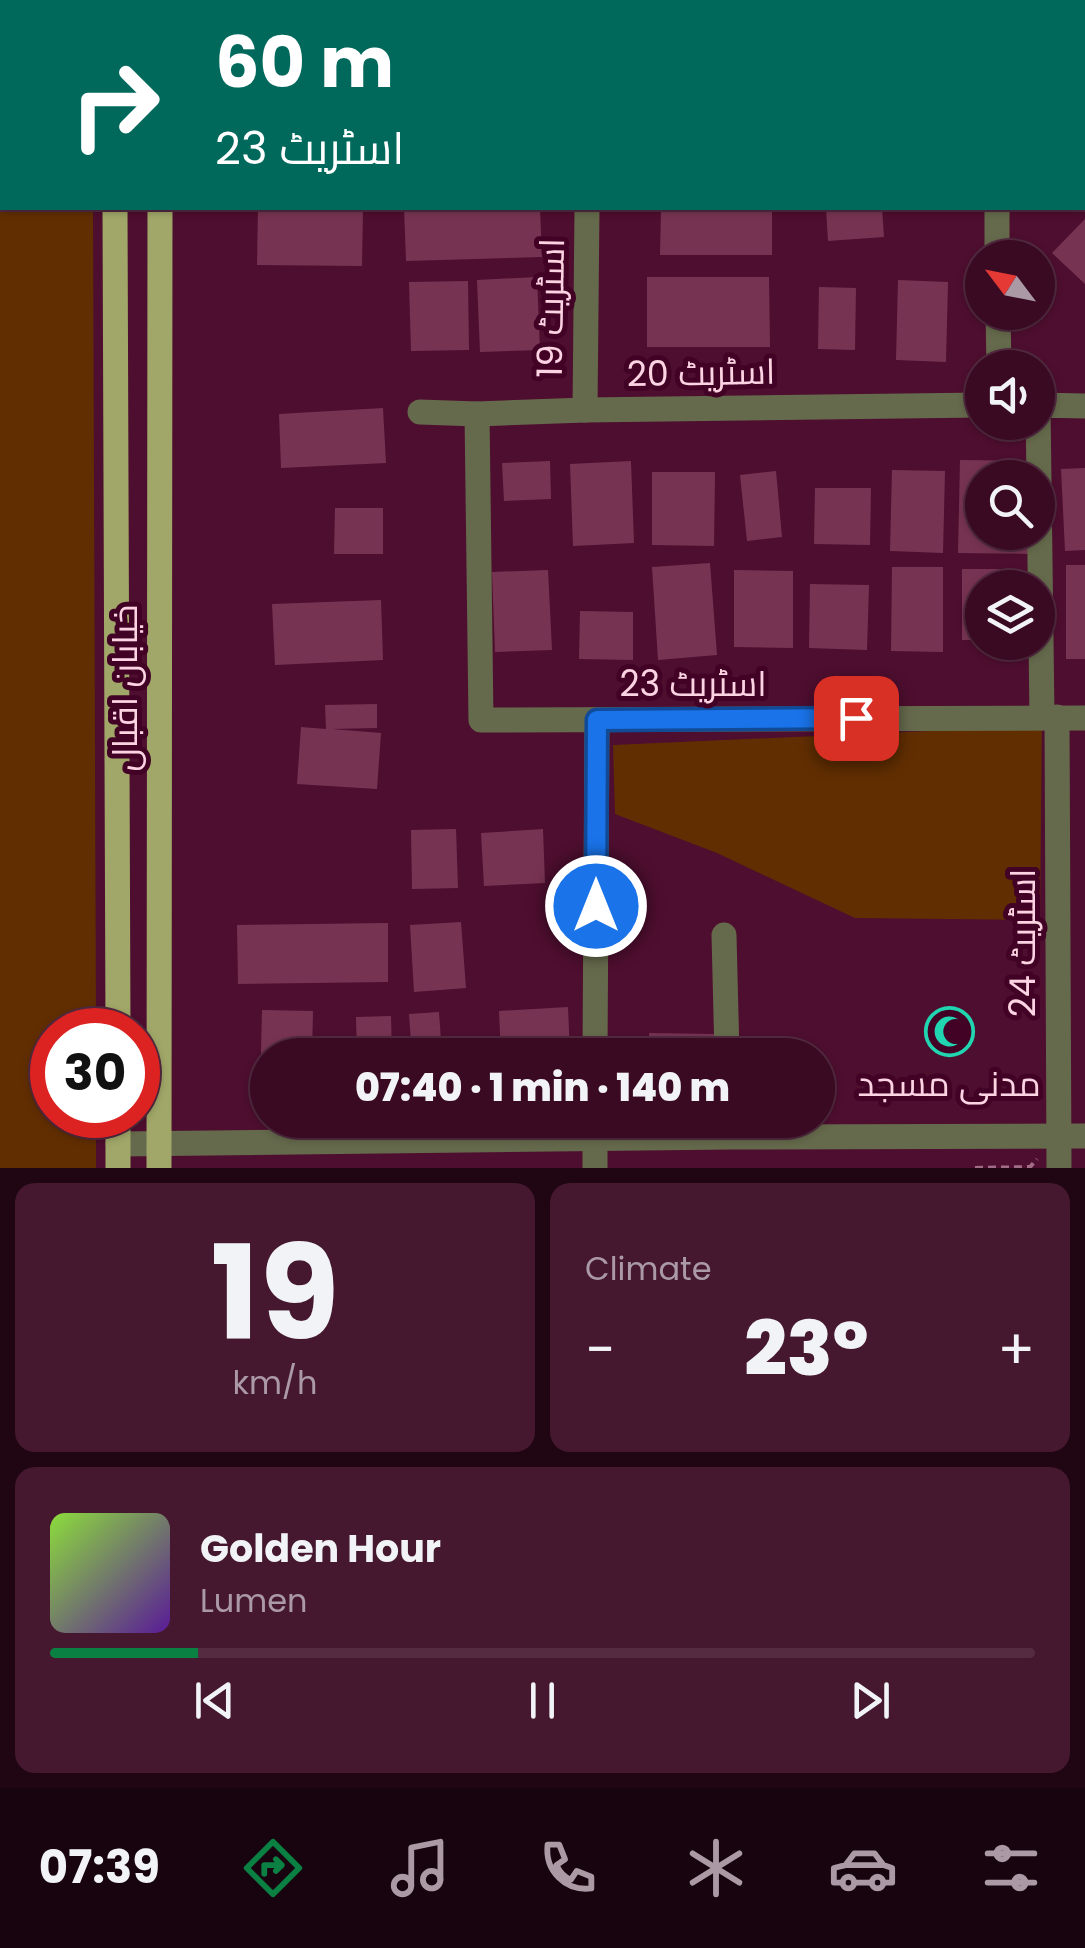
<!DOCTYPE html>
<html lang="en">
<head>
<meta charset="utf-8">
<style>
  :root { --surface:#3a0a23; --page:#451830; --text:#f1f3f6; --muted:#ab9aa6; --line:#542b41; --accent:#0b8043 }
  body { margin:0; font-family:Poppins,Cairo,sans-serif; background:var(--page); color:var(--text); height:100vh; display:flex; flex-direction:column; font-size:38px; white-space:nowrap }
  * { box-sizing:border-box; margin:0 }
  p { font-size:32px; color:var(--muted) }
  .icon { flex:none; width:55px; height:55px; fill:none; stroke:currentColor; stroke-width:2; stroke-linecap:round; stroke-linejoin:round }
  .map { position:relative; height:1168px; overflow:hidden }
  .panel { display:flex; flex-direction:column; gap:15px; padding:15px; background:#200613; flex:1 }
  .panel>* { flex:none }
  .top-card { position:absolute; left:0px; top:0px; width:1085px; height:210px; box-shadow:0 2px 8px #0004,0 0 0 2px var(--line); background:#00695c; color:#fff; overflow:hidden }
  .needle { width:65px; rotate:302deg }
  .tools { position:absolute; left:965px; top:240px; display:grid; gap:20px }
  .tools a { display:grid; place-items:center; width:90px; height:90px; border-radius:50%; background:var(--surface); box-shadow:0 2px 8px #0004,0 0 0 2px var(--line); font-size:50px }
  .speed { position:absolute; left:30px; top:1008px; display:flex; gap:20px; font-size:50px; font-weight:700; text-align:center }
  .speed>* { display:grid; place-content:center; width:130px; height:130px; border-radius:50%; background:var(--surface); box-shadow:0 2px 8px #0004,0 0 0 2px var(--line); line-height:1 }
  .speed .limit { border:15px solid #d22; background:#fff; color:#111 }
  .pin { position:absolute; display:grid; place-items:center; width:85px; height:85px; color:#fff; margin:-42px; border-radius:20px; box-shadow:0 5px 15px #0006 }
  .me { position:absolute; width:110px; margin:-55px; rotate:0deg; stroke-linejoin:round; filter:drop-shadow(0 0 8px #0008) }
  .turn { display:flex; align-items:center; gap:35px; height:210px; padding:0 50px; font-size:45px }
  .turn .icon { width:130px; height:130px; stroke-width:2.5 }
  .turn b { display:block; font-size:70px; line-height:85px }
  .big { font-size:75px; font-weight:800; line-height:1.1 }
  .panel .card { flex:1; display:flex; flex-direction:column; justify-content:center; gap:15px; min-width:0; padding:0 35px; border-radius:20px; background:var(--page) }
  .panel .dial { align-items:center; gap:0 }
  .dial b { font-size:130px; line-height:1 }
  .song { display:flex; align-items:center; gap:30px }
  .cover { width:120px; height:120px; border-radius:15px; background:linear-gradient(135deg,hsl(90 70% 55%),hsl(270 70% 35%)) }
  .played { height:10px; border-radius:5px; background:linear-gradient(90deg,var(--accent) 15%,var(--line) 15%) }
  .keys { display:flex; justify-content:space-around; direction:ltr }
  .heat { display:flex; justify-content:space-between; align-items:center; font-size:55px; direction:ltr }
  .panel .tiles { flex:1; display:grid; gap:15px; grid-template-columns:1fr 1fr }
  .card:last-child { grid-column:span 2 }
  .trip { position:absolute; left:250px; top:1038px; width:585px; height:100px; border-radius:50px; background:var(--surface); box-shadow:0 2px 8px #0004,0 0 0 2px var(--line); font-weight:800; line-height:100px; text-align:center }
  .dock { display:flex; height:160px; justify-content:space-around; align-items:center; background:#17040e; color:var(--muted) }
  .dock .icon { width:70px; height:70px }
  .dock .on { color:var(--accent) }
  .dock b { font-size:45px; color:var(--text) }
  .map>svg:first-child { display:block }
</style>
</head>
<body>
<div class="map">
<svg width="1085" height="1168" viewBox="0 0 1085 1168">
  <rect width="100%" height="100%" fill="#4e0e2f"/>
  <g fill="#612e02">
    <polygon points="0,0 92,0 92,2 2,2 2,208 93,208 96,1030 52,1030 52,1115 96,1115 96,1168 0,1168"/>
    <polygon points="1042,726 1040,920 855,918 717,853 615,814 613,745"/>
  </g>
  <g fill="#773452">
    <polygon points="258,208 363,208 362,266 257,265"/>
    <polygon points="404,208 540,208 542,257 406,261"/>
    <polygon points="661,208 772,208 772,255 660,255"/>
    <polygon points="826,208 882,208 884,237 828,241"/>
    <polygon points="1085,219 1085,284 1052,253"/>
    <polygon points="537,277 540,350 480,352 477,280"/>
    <polygon points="647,277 769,277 770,347 647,347"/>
    <polygon points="898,280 948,282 946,362 896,360"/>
    <polygon points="468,281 469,350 411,351 409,282"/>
    <polygon points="819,287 856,288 855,350 818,349"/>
    <polygon points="383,408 386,463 281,468 279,414"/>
    <polygon points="960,460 1032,461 1031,478 982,478 982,532 1030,532 1030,554 958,553"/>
    <polygon points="550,461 551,499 504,501 502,463"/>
    <polygon points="631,461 634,543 573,546 570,464"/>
    <polygon points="1085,468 1085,550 1065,551 1061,469"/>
    <polygon points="892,470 945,471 943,553 890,551"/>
    <polygon points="776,471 782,537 747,541 740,475"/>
    <polygon points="652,472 715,472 714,546 652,545"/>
    <polygon points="815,488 871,488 870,545 814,544"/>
    <polygon points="335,508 383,508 383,554 334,554"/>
    <polygon points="710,563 717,655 658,660 652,567"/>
    <rect x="1066" y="565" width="19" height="94"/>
    <polygon points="892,567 943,567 943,652 891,651"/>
    <polygon points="962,569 1020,569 1020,588 982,588 982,640 962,640"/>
    <polygon points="548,570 552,650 495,652 492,572"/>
    <polygon points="734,570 793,571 793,648 734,647"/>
    <polygon points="810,584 869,585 867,650 809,648"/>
    <polygon points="381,600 383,660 275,665 272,604"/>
    <polygon points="580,611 633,612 633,660 579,659"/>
    <polygon points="377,704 377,728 332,729 381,733 377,789 297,784 301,727 326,729 325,705"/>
    <polygon points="456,829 458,888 412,889 411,830"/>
    <polygon points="543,829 545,883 484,886 481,833"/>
    <polygon points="461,922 466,988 414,992 410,925"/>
    <polygon points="388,923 388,982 238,984 237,925"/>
    <polygon points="568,1007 570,1055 501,1055 499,1011"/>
    <polygon points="262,1010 313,1011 312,1055 268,1055 268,1094 260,1094"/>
    <polygon points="439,1012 442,1055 412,1055 409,1014"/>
    <polygon points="391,1016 392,1055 357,1055 356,1017"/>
    <polygon points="649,1033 714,1034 714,1055 649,1055"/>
  </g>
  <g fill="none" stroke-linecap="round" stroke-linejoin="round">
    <polyline stroke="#a26d86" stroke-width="4" stroke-dasharray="8 5" stroke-linecap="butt" points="975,1168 1030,1167 1037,1159"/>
    <g stroke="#666a4c" stroke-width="25">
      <polyline points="995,0 995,2"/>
      <polyline points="590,2 590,0"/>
      <polyline points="997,208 997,258"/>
      <polyline points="998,312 999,368"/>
      <polyline points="585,410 587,208"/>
      <polyline points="420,412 477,414 585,410 982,405"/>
      <polyline points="477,414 481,720 1085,718"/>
      <polyline points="1042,717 1038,405 1085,406"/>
      <polyline points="1057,717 1059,1168"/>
      <polyline points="724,935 727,1055"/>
      <polyline points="595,1055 597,720"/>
      <polyline points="595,1120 595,1168"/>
      <polyline points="118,1144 730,1137 1085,1136"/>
    </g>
    <g stroke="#a0a768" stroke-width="25">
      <polyline points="113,0 113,2"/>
      <polyline points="160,0 160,2"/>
      <polyline points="115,208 118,1030"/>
      <polyline points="118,1168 118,1115"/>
      <polyline points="159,1168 160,208"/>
    </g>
  </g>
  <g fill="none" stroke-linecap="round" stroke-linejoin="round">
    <defs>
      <polyline id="route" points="596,906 597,720 856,718"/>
    </defs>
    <use href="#route" stroke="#114b97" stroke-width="25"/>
    <use href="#route" stroke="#1a73e8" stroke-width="18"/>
  </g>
  <defs>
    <symbol id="mosque-ring" viewBox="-11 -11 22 22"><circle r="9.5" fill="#420225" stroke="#20d5b0" stroke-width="1.5"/><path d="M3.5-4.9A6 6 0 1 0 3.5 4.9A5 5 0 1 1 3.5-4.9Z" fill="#20d5b0"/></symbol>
  </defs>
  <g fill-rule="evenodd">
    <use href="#mosque-ring" x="922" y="1004" width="55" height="55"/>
  </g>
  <g text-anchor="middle" stroke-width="10" stroke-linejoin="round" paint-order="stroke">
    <g font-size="35" fill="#fcd3e2" stroke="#420225">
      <text transform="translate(551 308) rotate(-89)" y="12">اسٹریٹ 19</text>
      <text transform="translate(701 373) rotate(-1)" y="12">اسٹریٹ 20</text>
      <text x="693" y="696">اسٹریٹ 23</text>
      <text transform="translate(125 688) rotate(-90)" y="12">خیابان اقبال</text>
      <text transform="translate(1023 943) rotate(-90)" y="12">اسٹریٹ 24</text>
    </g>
    <g font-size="35" fill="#fcd3e2" stroke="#420225">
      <text x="949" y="1096">مدنی مسجد</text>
    </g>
  </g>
</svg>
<div class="tools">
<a><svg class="needle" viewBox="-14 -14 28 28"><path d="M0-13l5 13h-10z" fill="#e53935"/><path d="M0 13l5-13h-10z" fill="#ab9aa6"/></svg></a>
<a><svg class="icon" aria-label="sound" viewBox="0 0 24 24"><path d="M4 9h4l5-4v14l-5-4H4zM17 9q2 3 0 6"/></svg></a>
<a><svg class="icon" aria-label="search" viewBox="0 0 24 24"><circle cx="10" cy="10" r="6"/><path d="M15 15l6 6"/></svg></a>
<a><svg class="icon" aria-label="layers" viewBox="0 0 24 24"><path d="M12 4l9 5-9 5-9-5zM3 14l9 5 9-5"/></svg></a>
</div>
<div class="speed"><div class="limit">30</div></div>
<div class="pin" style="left:856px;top:718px;background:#d93025"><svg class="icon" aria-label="arrive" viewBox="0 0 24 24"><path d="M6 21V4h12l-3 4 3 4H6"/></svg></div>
<svg class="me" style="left:596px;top:906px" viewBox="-20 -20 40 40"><circle r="17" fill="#1a73e8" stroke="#fff" stroke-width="3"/><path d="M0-11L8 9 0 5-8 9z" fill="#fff"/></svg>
<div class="trip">07:40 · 1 min · 140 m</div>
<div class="top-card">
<div class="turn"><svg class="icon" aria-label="right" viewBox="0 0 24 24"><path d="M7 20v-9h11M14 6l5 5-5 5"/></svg><div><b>60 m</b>اسٹریٹ 23</div></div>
</div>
</div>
<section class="panel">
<div class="tiles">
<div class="card dial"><b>19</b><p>km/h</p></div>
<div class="card"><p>Climate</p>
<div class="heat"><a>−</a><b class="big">23°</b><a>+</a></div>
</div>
<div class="card">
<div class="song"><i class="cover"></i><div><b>Golden Hour</b><p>Lumen</p></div></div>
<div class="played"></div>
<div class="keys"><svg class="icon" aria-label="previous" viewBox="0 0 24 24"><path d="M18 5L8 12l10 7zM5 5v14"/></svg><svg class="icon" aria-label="pause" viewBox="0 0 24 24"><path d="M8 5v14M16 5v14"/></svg><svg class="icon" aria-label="next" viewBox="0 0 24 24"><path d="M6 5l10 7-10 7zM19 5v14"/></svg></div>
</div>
</div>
</section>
<nav class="dock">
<b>07:39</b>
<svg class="icon on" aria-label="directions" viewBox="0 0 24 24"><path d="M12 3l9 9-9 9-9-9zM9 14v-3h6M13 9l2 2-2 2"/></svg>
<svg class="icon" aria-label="music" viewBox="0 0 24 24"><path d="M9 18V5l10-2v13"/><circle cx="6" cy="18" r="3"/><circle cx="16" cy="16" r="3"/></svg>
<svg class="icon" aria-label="phone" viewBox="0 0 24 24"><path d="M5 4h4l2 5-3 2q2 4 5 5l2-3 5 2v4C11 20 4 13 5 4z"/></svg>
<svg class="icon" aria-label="climate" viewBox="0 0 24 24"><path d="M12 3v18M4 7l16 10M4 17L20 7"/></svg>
<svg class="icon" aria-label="car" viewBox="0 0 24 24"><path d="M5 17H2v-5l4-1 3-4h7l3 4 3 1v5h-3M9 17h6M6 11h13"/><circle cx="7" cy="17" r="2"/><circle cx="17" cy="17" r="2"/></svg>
<svg class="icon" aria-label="filters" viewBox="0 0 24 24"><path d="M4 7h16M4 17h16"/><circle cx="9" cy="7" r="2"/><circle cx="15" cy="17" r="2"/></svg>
</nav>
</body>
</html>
